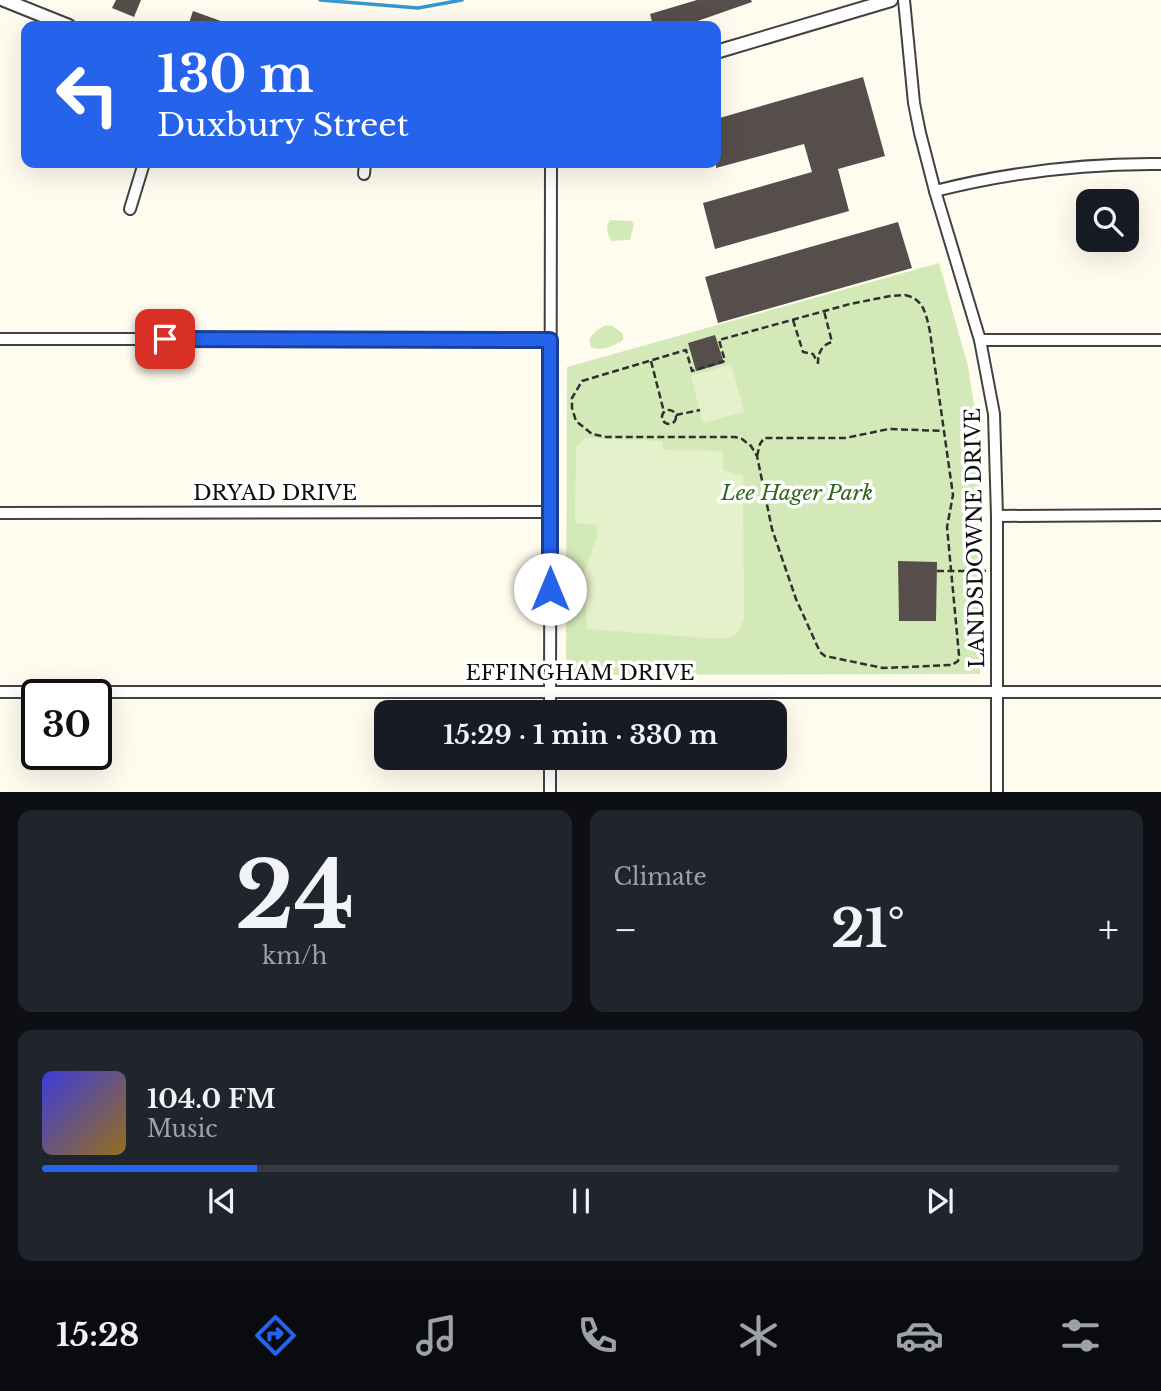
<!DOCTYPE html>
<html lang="en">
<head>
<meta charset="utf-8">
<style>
  :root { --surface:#171b24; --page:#20242c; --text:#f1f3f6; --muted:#9ea1a6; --line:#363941; --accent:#2563eb }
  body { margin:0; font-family:"Libre Baskerville",serif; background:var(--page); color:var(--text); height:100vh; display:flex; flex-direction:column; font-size:26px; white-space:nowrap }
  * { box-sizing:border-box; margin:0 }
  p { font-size:23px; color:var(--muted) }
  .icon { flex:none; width:38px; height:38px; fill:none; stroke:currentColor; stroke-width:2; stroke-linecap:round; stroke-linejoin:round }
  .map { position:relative; height:792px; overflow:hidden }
  .sheet { display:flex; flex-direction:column; gap:18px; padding:18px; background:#0d0f14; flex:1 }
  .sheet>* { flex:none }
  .top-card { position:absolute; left:21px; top:21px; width:700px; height:147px; border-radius:14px; box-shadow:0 7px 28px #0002; background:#2563eb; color:#fff; overflow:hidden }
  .fabs { position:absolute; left:1076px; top:189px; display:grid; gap:14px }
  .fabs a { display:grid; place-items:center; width:63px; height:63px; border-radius:14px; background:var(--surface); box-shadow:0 7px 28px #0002; font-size:35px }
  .speed { position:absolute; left:21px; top:679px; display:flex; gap:14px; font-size:35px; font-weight:700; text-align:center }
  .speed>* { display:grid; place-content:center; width:91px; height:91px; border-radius:50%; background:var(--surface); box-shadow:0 7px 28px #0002; line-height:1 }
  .speed .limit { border:4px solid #111; border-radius:10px; background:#fff; color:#111 }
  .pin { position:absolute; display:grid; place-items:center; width:60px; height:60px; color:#fff; margin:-30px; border-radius:14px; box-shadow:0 4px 10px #0006 }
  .me { position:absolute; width:77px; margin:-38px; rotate:0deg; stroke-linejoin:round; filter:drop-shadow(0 0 5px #0008) }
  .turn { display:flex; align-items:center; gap:24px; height:147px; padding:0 21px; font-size:32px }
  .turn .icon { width:91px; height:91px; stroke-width:2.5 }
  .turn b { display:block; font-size:49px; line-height:60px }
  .big { font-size:52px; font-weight:800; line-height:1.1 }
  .sheet .card { flex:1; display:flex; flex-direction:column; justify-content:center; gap:10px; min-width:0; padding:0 24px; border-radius:14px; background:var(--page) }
  .sheet .dial { align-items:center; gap:0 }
  .dial b { font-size:91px; line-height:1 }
  .song { display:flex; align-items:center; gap:21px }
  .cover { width:84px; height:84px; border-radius:10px; background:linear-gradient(135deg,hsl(240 70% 55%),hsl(40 70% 35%)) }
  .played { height:7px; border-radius:4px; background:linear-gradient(90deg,var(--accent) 20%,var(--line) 20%) }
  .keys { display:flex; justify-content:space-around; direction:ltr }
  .heat { display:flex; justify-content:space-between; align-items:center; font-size:38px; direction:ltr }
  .sheet .tiles { flex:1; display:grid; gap:18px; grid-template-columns:1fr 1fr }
  .card:last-child { grid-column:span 2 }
  .trip { position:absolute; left:374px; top:700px; width:413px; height:70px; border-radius:14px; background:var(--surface); box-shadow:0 7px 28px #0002; font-weight:800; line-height:70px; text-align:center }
  .tab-bar { display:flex; height:112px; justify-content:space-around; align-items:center; background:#090b0e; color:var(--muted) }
  .tab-bar .icon { width:49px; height:49px }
  .tab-bar .selected { color:var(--accent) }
  .tab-bar b { font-size:32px; color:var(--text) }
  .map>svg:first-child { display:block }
</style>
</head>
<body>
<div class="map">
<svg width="1161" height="793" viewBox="0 0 1161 793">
  <rect width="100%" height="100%" fill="#fffbee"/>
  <g fill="#d3eab8">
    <path d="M610,220L631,221L634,224L630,240L611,241C607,233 605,228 610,220Z"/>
    <polygon points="939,263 968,366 980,445 980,674 568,675 566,671 567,367"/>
    <path d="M606,325L613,326L623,334V340C613,346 602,352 591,347L589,339L597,330Z"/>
  </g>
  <g fill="#e4f1ca">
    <polygon points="731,364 744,412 703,423 691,376"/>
    <path d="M585,438L662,441L663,450L723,451V470L743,476L744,619C739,631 736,637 722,639L587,629L584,572L597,537V525L575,523L576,447Z"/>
  </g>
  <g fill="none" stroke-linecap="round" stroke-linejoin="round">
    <polyline stroke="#3997ce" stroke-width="3.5" points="320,0 418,8 462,0"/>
  </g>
  <g fill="#564e4a">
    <polygon points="116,0 141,0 134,17 112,8"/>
    <polygon points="697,0 751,0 752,2 689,24 653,26 650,14"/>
    <polygon points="193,11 232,25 232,26 188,26"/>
    <polygon points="863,77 885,156 838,169 849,211 715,249 703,203 812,172 804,144 716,168 716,119"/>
    <polygon points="898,222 912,268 718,323 705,277"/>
    <polygon points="715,335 724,363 696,371 688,343"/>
    <polygon points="898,561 937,562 936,621 899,621"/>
  </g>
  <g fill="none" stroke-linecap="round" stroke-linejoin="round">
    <defs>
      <g id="minor">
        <polyline points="904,0 914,103 920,133 935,191 980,340 994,414 997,516 997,793"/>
        <polyline points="364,174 365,163"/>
        <path d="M935,191C1011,172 1083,163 1161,164"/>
        <polyline points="130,209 144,163"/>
        <polyline points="0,339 550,339"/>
        <polyline points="980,340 1161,340"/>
        <polyline points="0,513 549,512"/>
        <polyline points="997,516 1161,515"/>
        <polyline points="0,692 1161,692"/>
        <polyline points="550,712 551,163"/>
        <polyline points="550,758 550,793"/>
      </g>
      <g id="tertiary">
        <polyline points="4,0 69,26"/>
        <polyline points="716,52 891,0"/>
      </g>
    </defs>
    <use href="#minor" stroke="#414141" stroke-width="14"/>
    <use href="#tertiary" stroke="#414141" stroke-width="16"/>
    <g stroke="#303030" stroke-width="2.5" stroke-dasharray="7 3.5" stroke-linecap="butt">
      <path d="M905,295C924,299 926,314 930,332L953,495L947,527L959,655L958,661L952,665L883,668L825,656L820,652L796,599L772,529L757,456L751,446L742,439L735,437H606L592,434L576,421L572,408V398L582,381L686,350L692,371L725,361L719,340L850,304L890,296Z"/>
      <path d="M793,320L803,352L813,354L818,363C818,352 822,345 832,342L824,311"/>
      <polyline points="651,361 664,412"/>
      <circle cx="669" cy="417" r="7"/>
      <polyline points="676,415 700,410"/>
      <polyline points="757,456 760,444 764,438 845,438 889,429 943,431"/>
      <polyline points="937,571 986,571"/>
    </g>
    <use href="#minor" stroke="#fff" stroke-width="10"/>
    <use href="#tertiary" stroke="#fff" stroke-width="12"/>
  </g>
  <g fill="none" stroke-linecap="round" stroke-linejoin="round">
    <defs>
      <polyline id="route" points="165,339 550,340 550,589"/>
    </defs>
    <use href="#route" stroke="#184099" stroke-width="18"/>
    <use href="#route" stroke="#2563eb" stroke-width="12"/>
  </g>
  <g text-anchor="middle" stroke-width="7" stroke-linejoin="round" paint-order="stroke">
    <g font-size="21" fill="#0e0e0e" stroke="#fff">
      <text x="275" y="500">DRYAD DRIVE</text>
      <text transform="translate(975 538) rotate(-91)" y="7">LANDSDOWNE DRIVE</text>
      <text x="580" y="680">EFFINGHAM DRIVE</text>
    </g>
    <g font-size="21" font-style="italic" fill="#2e661d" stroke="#fff">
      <text x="797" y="500">Lee Hager Park</text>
    </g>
  </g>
</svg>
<div class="fabs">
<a><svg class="icon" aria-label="search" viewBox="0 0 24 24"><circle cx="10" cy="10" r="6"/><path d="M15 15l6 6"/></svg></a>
</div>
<div class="speed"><div class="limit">30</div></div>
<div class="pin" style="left:165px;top:339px;background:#d93025"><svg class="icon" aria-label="arrive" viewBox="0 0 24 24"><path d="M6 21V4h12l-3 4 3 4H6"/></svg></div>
<svg class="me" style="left:550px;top:589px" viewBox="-20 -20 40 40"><circle r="19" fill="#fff"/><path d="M0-13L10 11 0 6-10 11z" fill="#2563eb"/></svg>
<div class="trip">15:29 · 1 min · 330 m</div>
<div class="top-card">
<div class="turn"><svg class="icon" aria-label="left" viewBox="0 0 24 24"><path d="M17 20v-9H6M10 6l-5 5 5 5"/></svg><div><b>130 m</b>Duxbury Street</div></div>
</div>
</div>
<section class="sheet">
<div class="tiles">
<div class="card dial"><b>24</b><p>km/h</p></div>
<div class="card"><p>Climate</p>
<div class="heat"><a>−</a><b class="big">21°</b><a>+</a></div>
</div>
<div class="card">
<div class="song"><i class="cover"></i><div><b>104.0 FM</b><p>Music</p></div></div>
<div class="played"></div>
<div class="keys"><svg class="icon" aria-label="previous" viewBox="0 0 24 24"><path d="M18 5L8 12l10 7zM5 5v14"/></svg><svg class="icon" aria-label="pause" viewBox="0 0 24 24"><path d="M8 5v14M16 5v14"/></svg><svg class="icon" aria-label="next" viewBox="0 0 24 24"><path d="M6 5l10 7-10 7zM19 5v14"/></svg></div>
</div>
</div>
</section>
<nav class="tab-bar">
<b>15:28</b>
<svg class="icon selected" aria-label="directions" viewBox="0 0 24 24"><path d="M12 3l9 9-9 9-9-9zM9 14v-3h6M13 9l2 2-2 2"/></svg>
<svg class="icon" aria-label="music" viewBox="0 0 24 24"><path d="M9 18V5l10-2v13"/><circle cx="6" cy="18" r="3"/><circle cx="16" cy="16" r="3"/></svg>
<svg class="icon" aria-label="phone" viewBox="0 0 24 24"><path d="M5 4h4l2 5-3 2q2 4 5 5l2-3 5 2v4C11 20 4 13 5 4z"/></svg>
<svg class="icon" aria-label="climate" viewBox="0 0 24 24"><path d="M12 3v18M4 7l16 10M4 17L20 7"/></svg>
<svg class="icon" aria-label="car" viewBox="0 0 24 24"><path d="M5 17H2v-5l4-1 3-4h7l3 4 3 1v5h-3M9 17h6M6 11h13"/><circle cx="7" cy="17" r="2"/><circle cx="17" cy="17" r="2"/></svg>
<svg class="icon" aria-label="filters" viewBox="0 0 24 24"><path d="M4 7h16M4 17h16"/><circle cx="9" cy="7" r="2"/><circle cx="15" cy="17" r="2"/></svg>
</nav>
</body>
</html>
